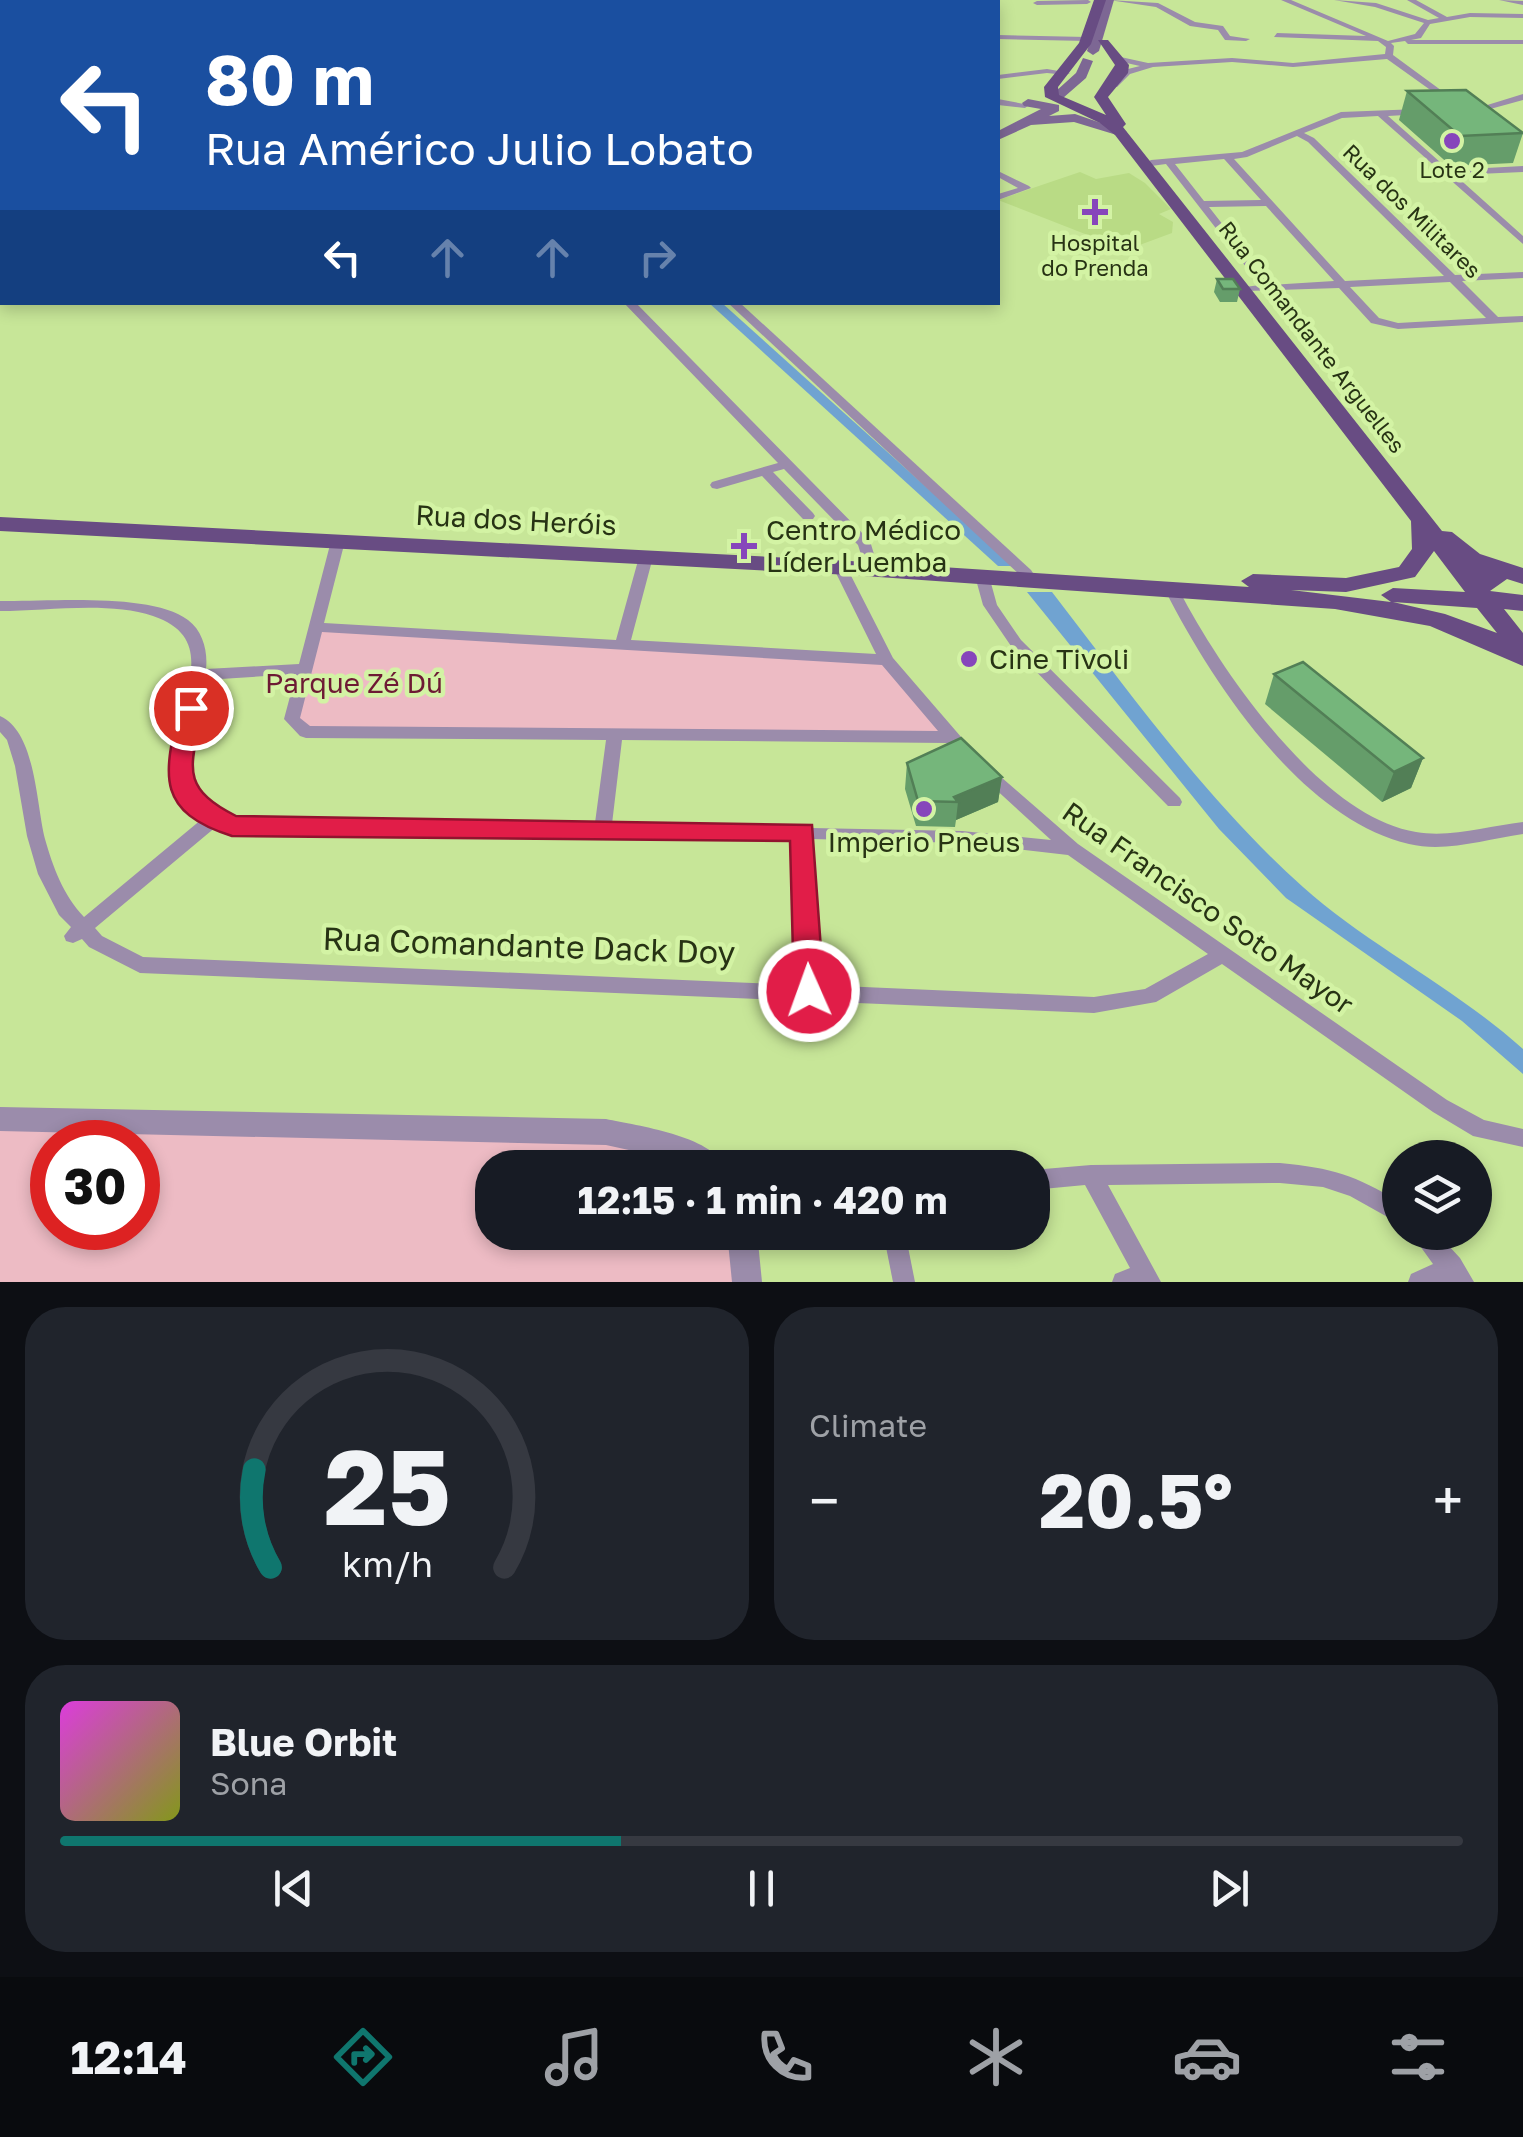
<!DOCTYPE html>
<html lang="en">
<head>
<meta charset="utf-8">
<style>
  :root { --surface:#171b24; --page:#20242c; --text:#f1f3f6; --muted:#9ea1a6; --line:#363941; --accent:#0f766e }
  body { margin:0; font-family:"Golos Text",sans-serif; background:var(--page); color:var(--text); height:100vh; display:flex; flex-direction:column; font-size:38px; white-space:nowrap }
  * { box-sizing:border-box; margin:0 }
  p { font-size:32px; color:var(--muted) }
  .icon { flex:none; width:55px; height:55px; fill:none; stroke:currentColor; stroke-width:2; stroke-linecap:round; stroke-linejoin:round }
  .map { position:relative; height:1282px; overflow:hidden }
  .sheet { display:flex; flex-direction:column; gap:25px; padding:25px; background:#0d0f14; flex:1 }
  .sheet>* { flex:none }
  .hud { position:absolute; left:0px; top:0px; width:1000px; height:305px; box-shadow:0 5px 15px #0003; background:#1a4fa0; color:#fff; overflow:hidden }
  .tools { position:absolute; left:1382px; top:1140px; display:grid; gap:20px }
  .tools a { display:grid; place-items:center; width:110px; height:110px; border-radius:50%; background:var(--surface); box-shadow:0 5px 15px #0003; font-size:50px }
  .speed { position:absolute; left:30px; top:1120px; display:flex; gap:20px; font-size:50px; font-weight:700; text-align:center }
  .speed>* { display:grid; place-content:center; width:130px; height:130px; border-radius:50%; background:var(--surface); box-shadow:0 5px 15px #0003; line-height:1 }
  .speed .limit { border:15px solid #d22; background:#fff; color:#111 }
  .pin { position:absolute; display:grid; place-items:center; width:85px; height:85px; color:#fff; margin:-42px; border:5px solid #fff; border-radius:50%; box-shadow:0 2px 10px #0007 }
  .me { position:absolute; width:110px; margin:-55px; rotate:358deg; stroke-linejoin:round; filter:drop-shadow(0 0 8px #0008) }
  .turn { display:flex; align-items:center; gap:35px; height:210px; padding:0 40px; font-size:45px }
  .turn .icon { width:130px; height:130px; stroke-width:2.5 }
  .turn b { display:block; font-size:70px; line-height:85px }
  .lanes { display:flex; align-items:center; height:95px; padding:0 40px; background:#0003; justify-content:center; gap:50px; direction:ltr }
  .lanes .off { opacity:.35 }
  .big { font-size:75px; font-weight:700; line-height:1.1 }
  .sheet .card { flex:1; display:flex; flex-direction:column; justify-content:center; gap:15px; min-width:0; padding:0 35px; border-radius:40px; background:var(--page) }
  .sheet .dial { align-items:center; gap:0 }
  .dial svg { height:260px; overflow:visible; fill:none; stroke:var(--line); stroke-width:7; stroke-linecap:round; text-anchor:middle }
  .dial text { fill:var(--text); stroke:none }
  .song { display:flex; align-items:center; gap:30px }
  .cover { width:120px; height:120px; border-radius:15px; background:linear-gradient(135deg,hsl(300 70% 55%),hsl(70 70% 35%)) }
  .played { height:10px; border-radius:5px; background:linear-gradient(90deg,var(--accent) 40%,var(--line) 40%) }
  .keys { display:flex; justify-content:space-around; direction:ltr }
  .heat { display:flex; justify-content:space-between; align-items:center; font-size:55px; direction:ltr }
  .sheet .tiles { flex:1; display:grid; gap:25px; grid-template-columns:1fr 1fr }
  .card:last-child { grid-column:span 2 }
  .trip { position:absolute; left:475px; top:1150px; width:575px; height:100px; border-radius:40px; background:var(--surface); box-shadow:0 5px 15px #0003; font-weight:700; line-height:100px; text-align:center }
  .menu { display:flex; height:160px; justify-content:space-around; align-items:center; background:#090b0e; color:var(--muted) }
  .menu .icon { width:70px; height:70px }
  .menu .active { color:var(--accent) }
  .menu b { font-size:45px; color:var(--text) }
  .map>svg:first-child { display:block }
</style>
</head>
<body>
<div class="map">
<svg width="1523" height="1282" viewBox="0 0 1523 1282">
  <rect width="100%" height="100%" fill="#c7e698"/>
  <polygon fill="#b9db85" points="1080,172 1096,179 1129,173 1145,183 1171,209 1159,214 1173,222 1172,233 1126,250 998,200"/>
  <g fill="#edbbc4" fill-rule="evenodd">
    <polygon points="315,627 886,660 947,737 298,729 302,669"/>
    <path d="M0,1119L606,1132L711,1167L492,1168V1232L742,1233L747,1282H0ZM52,1142H138V1228H52Z"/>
  </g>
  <g fill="#70a3d1">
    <polygon points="709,303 722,303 1014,566 998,566"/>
    <path d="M1027,592H1052C1130,693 1207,801 1303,887C1369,946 1454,987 1523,1049V1074L1462,1021L1286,898L1219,829Z"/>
  </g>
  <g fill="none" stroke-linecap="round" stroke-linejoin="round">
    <g fill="#9b8cab" fill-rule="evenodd">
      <polygon points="592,0 602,0 604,2 595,2"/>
      <polygon points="674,0 684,0 687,2 678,2"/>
      <polygon points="1088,0 1091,2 1087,4 1037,5 1033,3 1037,1"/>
      <polygon points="1109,0 1158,3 1195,22 1223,26 1230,36 1250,39 1246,41 1225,40 1218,30 1190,26 1156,7"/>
      <polygon points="1281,0 1291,0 1388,41 1415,34 1424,23 1375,7 1334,0 1376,3 1428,20 1439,18 1407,0 1416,0 1447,17 1470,13 1523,14 1523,18 1470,17 1430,24 1421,38 1411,40 1523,40 1523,44 1408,44 1405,41 1391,43 1394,46 1393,55 1453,99 1454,101 1450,104 1387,59 1293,67 1232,62 1153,67 1130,74 1117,87 1110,85 1124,70 1140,66 1113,60 1113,56 1116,56 1148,63 1232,58 1293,63 1385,54 1386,47 1378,41 1274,37 1277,33 1366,36"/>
      <polygon points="1499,0 1523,1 1523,5"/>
      <polygon points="998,35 1087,37 1091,39 1087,41 998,39"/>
      <rect x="0" y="55" width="2" height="5"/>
      <polygon points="1047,69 1070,73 1066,75 1047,73 998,79 998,75"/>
      <polygon points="1523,94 1523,100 1472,114 1468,111"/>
      <polygon points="998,99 1029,105 1025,108 998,105"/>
      <polygon points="0,104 2,105 2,109 0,110"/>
      <path d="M1419,109L1422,110V114L1388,116L1449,170L1523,166V172L1455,175L1523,236V244L1378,116L1342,118L1304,133L1314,138L1455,275L1523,272V278L1462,281L1498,317L1523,316V322L1398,329L1371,323L1339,288L1245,291V287L1260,285L1166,164L1151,166L1146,163L1151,160L1242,152L1341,112ZM1297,136L1308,142L1444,276L1345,281L1234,159L1247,157ZM1224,159L1225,160L1261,200L1204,201L1175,164ZM1266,206L1334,281L1270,285L1209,207ZM1450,282L1486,318L1398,323L1379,318L1350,287Z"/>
      <polygon points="998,171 1029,186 1031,188 998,200 998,194 1018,188 998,177"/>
      <polygon points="2,187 2,193 0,194 0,188"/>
      <polygon points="2,217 2,223 0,224 0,218"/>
      <polygon points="623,302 635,302 870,541 877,564 875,567 865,567 858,545 784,469 773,472 813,513 815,516 813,519 803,519 762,476 717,489 712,488 710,485 712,482 778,463"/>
      <polygon points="727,302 739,302 1031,570 1033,573 1031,576 1021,576"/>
      <path d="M338,537L345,541L324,623L616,640L639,557L646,553L653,557L631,640L876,654L833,567L835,564H845L893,658L974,752L976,756L974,760H962L947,743L622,740L612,824L962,831L1051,840L980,775L982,771H994L1078,844L1447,1100L1484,1120L1523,1129V1147L1473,1136L1433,1112L1222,964L1156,1002L1094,1013L140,973L89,947L82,939L73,943L66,941L64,936L71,927L59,915L38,874L27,836L15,766L7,740L0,732V716C36,732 36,804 45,839C53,867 63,895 84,917L202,819C113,764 254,650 153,616C109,601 46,611 0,611V601C46,602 151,592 188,620C203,631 208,652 206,669L299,664L331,541ZM322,632L882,665L938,731L310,726L300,718ZM296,674L284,719L300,736L306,738L606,740L595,823L234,820C221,813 204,807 194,795C174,767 200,710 205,680ZM217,826L232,832L596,836L602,838L608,836L795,838L799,985L143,957L102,936L95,928ZM812,839L962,843L1068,855L1208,954L1145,989L1094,997L818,985Z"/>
      <polygon points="982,572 989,576 997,605 1021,640 1180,798 1182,802 1180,806 1168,806 1011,646 983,605 975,576"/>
      <path d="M1173,588L1180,592C1222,672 1321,817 1416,832C1451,838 1488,826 1523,822V834C1486,839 1446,853 1409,844C1302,819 1213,684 1166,592Z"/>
      <path d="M1280,1163C1333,1168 1354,1175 1400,1202V1224L1350,1196L1323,1187L1280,1183L1108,1185L1161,1282H1112L1115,1274L1130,1268L1085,1185L1032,1190V1170L1091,1165Z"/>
      <polygon points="883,1232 905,1232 915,1282 893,1282"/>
      <polygon points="1410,1232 1436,1232 1460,1258 1474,1282 1408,1282 1411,1274 1433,1264"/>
    </g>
    <g fill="#9b8cab" fill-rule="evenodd">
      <polygon points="2,145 2,153 0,154 0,146"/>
      <path d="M0,1107L606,1119C638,1126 711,1135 726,1168H685L670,1159L606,1145L0,1131Z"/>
      <polygon points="727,1232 757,1232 762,1282 732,1282"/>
    </g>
    <g fill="#7d6794" fill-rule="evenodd">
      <polygon points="1104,0 1114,0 1099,51 1093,55 1087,51"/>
      <polygon points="1083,58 1093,61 1086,78 1063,98 1055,98 1055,92 1076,73"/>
      <polygon points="1028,99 1059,105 1059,111 1049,116 1075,114 1127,132 1120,136 1074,122 1031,125 998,140 998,131 1041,109 1024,106 1022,103"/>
      <rect x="0" y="264" width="2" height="10"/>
    </g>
    <path fill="#684c83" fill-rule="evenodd" d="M1094,0H1106L1091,44L1058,87L1059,95L1106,115L1094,97L1115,65L1098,40H1108L1129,65L1128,73L1108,97L1126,124L1123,127L1442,531L1452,532L1480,554L1523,568V584L1507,579L1490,591L1523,595V611L1504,609L1523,633V666L1430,626L1335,609L850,575L0,531V517L850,561L1249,587L1241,581L1253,574L1346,578L1399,567L1412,549L1411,521L1115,135L1100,123L1045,97L1044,87L1079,43ZM1434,551L1465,592L1393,588L1381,595L1391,602L1291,590L1346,592L1415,577ZM1393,602L1477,608L1497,633L1445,614Z"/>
  </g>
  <g fill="#659d6a">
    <polygon points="1407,91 1523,133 1513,163 1451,166 1399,120"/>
    <polygon points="1217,279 1240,289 1237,302 1220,302 1214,292"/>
    <polygon points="1274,674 1423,758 1411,788 1382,802 1265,704"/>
    <polygon points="907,763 1002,777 998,802 956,820 955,827 916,826 905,789"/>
  </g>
  <g fill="#527f56">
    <polygon points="1423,758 1411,788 1382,802 1394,772"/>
    <polygon points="1002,777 998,802 956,820 958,802 954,797"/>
  </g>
  <g fill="#75b67b" stroke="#527f56" stroke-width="2.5">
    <polygon points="1466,90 1523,133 1460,136 1407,91"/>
    <polygon points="1217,279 1233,279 1240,289 1223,289"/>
    <polygon points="1303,662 1423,758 1394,772 1274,674"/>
    <polygon points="961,738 1002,777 954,797 958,802 918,801 907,763"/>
  </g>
  <path fill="#e11d48" stroke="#92132f" stroke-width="2.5" d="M191,699L203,708C192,765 177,786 236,816L812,825L824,991L819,1000L809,1003L799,1000L794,991L790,841L232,836C153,811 165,773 179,708Z"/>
  <g fill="#8646bb" stroke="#d3f3a4" stroke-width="4">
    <circle cx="1452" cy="141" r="10"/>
    <path d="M1090 197h10v10h10v10h-10v10h-10v-10h-10v-10h10z"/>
    <path d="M739 531h10v10h10v10h-10v10h-10v-10h-10v-10h10z"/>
    <circle cx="969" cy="659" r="10"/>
    <circle cx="924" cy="809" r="10"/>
  </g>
  <g text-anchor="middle" stroke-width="9" stroke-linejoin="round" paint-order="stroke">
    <g font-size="22" fill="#273314" stroke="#d3f3a4">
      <text x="1452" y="178">Lote 2</text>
      <text x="1095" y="251">Hospital<tspan x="1095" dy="25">do Prenda</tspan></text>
    </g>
    <g font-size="22" fill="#273314" stroke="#d3f3a4">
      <text transform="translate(1412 211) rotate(44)" y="8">Rua dos Militares</text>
      <text transform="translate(1312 337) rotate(52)" y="8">Rua Comandante Arguelles</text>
    </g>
    <g font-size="28" fill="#273314" stroke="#d3f3a4">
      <text transform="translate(516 520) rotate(3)" y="10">Rua dos Heróis</text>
      <text transform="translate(1208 908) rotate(35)" y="10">Rua Francisco Soto Mayor</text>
    </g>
    <g font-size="28" fill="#273314" stroke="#d3f3a4" text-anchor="start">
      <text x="766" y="540">Centro Médico<tspan x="766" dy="32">Líder Luemba</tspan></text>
      <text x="989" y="669">Cine Tivoli</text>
      <text x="924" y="852" text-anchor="middle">Imperio Pneus</text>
    </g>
    <g font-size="28" fill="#6d1a34" stroke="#d3f3a4">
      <text x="354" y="693">Parque Zé Dú</text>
    </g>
    <g font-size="32" fill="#273314" stroke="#d3f3a4">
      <text transform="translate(529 946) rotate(2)" y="11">Rua Comandante Dack Doy</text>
    </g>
  </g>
</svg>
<div class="tools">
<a><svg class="icon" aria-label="layers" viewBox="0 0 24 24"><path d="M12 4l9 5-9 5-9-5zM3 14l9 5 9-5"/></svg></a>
</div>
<div class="speed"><div class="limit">30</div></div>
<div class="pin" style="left:191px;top:708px;background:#d93025"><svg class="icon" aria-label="arrive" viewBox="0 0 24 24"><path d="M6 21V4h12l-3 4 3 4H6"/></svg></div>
<svg class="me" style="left:809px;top:991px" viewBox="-20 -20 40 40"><circle r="17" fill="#e11d48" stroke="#fff" stroke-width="3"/><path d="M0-11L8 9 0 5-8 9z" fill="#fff"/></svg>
<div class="trip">12:15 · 1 min · 420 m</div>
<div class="hud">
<div class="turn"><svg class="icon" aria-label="left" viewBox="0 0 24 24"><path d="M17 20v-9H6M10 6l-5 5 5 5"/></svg><div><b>80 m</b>Rua Américo Julio Lobato</div></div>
<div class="lanes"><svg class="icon" aria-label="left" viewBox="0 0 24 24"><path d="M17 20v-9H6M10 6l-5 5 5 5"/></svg><svg class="icon off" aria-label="ahead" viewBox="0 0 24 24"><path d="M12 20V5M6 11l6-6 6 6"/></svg><svg class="icon off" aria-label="ahead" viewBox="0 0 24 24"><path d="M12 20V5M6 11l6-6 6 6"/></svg><svg class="icon off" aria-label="right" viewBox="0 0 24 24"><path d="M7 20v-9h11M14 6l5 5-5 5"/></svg></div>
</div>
</div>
<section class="sheet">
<div class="tiles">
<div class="card dial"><svg viewBox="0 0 100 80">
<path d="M14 69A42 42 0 1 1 86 69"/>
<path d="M14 69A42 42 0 0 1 9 39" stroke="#0f766e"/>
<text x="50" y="56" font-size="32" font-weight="700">25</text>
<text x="50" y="72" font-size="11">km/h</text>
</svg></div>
<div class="card"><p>Climate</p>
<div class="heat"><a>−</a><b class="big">20.5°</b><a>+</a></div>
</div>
<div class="card">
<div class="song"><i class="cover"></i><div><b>Blue Orbit</b><p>Sona</p></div></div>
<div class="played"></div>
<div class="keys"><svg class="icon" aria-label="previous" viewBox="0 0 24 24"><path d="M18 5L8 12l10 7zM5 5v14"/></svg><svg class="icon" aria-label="pause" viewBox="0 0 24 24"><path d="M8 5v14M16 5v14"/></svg><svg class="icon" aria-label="next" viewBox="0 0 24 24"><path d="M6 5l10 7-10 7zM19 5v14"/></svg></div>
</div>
</div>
</section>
<nav class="menu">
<b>12:14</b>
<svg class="icon active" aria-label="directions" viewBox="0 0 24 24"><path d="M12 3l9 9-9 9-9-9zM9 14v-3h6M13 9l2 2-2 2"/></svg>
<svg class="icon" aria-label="music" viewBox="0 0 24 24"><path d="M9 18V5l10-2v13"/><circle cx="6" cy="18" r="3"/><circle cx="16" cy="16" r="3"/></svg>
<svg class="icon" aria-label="phone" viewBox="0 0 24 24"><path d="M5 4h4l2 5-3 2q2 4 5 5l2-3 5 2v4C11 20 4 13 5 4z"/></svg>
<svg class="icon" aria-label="climate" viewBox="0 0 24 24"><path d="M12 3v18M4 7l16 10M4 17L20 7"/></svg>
<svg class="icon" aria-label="car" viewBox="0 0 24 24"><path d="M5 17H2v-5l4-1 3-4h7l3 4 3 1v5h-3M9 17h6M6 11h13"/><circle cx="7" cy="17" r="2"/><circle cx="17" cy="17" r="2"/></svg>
<svg class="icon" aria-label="filters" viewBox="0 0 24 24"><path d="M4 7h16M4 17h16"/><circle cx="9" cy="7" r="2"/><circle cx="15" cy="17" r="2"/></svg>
</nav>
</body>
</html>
